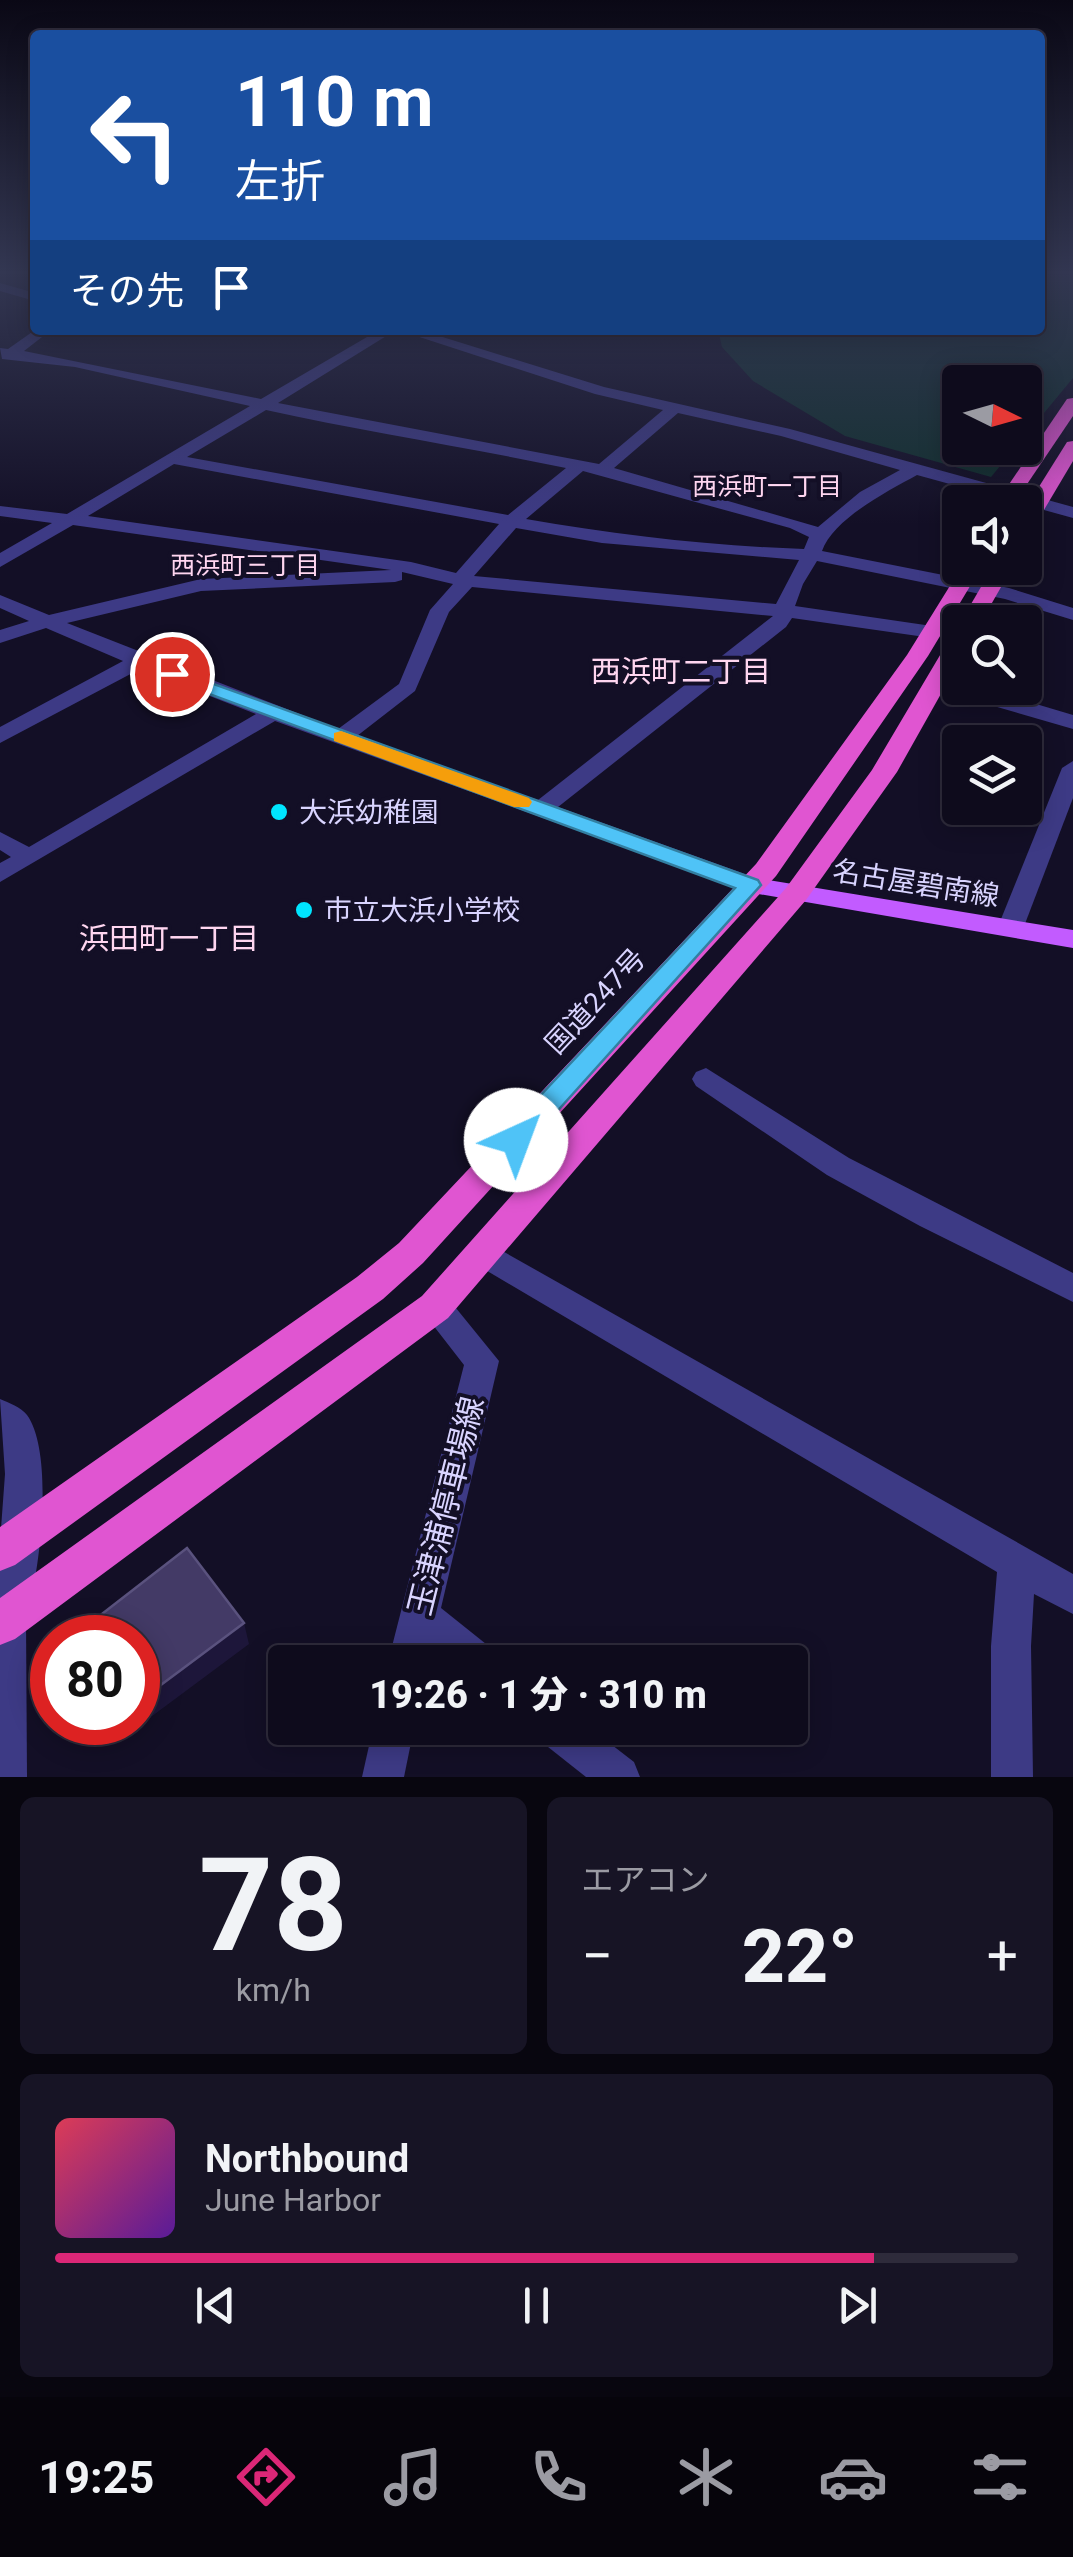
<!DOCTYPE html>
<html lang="ja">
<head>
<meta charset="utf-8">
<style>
  :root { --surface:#0e0b1c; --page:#171425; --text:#f1f3f6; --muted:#9b9ba3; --line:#2e2b3b; --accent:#db2777 }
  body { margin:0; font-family:Roboto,"Noto Sans JP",sans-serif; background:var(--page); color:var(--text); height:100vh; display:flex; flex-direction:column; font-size:38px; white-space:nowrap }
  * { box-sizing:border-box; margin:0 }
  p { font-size:32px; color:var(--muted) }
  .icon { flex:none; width:55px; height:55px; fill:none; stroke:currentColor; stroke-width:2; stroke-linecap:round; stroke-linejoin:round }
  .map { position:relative; height:1777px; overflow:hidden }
  .details { display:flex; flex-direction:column; gap:20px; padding:20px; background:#08060f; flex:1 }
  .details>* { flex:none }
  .guide { position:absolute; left:30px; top:30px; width:1015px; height:305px; border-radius:10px; box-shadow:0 5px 25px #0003,0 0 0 2px var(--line); background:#1a4fa0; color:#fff; overflow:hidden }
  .needle { width:65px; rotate:95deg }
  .fabs { position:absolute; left:942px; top:365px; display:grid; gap:20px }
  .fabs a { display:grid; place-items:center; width:100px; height:100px; border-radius:10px; background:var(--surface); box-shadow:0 5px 25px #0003,0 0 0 2px var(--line); font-size:50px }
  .speed { position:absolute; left:30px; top:1615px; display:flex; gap:20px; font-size:50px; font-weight:700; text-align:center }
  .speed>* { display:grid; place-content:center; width:130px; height:130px; border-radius:50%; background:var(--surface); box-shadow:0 5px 25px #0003,0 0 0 2px var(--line); line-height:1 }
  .speed .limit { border:15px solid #d22; background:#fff; color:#111 }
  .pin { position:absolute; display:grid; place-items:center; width:85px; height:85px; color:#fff; margin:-42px; border:5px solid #fff; border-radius:50%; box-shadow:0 2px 10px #0007 }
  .me { position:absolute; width:110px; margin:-55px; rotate:43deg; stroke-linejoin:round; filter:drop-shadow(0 0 8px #0008) }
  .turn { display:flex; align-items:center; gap:35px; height:210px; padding:0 40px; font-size:45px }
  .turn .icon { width:130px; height:130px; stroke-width:2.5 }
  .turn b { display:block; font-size:70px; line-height:85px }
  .then { display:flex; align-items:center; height:95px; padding:0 40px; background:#0003; gap:20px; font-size:38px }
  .big { font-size:75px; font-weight:800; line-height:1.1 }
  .details .tile { flex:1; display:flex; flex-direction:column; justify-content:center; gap:15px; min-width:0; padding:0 35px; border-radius:15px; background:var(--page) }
  .details .dial { align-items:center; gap:0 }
  .dial b { font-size:130px; line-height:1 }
  .song { display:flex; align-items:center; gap:30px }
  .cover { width:120px; height:120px; border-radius:15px; background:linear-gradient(135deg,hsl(350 70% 55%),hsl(270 70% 35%)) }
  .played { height:10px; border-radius:5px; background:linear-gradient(90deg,var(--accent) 85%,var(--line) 85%) }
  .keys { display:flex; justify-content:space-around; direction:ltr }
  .heat { display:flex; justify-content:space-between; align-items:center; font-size:55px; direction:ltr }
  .details .tiles { flex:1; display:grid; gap:20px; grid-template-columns:1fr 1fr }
  .tile:last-child { grid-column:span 2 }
  .trip { position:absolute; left:268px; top:1645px; width:540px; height:100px; border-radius:10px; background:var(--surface); box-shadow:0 5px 25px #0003,0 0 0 2px var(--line); font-weight:800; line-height:100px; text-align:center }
  .menu { display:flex; height:160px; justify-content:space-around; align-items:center; background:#06040b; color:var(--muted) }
  .menu .icon { width:70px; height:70px }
  .menu .selected { color:var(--accent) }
  .menu b { font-size:45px; color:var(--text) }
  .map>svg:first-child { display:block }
</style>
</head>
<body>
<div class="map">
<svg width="1073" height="1777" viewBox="0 0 1073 1777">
  <rect width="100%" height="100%" fill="#130f26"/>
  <polygon fill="#12302f" points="1040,275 1073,275 1073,378 1025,436 1025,382 960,382 960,448 1015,448 991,477 845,436 753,381 722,347 718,330 1040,330"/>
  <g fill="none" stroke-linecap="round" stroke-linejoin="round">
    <g fill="#3d3a85" fill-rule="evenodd">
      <polygon points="0,283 35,293 35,301 0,291"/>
      <path d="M35,330H51L24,351L261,399L379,330H396L278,403L599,464L663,410L595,394L398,330H420L604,387L790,429L1073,507V518L917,475C888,491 833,519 822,551L1009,588L1073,608V620L1005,599L817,561L803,584L795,606L932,626L942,632L932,638L792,618L786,627L558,807L759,879L762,885L750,893L275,721L0,882V863L11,857L0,850V832L29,847L256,714L140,669L0,743V727L123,661L46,628L0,643V630L29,621L0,608V595L49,615L201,579L391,570L73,525L0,567V553L52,523L0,516V506L67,514L250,406L75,367L2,359L0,348L8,349ZM266,410C366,432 466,447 566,468L508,515L187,457ZM678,413L781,436L900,470L860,492L818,527L614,468ZM174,464L499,524L456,573L411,562L88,516ZM583,471L790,528L809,537L804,549C711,546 618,535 526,519ZM516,528L602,543L799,560L776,604L474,576ZM402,572L453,584L430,610L399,684L338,729L67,623L201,591L395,582L402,580ZM472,587L773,616L538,800L357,736L415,691L449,612Z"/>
      <polygon points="966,688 982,688 1073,715 1073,729 966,698 963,693"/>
      <polygon points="1073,761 1073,798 1023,929 1019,935 1001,935 997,929 1062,768"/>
      <polygon points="706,1068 849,1158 1073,1273 1073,1302 920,1226 827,1175 696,1086 692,1079 696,1072"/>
      <polygon points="483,1240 1073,1574 1073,1614 1034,1594 1031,1646 1033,1777 991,1777 991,1646 997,1572 472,1262 467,1253 472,1244"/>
      <polygon points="435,1293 447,1297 499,1361 441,1608 491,1648 497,1662 446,1662 431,1650 428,1662 388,1662 464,1365 419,1307 423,1297"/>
      <polygon points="7,1600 21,1605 26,1619 27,1777 0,1777 0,1602"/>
      <polygon points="373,1728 414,1728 404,1777 362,1777"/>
      <polygon points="537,1728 590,1728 634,1762 640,1777 586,1777 543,1743"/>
    </g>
    <path fill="#3d3a85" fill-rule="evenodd" d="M0,1399C9,1403 21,1407 27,1415C56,1455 39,1589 21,1633L7,1638L0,1636V1542L5,1474Z"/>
    <polygon fill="#c25bff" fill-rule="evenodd" points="750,877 1073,930 1073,948 741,891 738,885"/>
    <g fill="#e055d1" fill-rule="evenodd">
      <polygon points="1073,398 1073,416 1015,502 997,502 1067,399"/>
      <polygon points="1073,441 1073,461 1035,525 1025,531 1025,509 1067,442"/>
      <polygon points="961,568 981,568 928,656 776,876 423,1263 383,1299 15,1565 0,1571 0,1527 357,1277 399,1243 756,864 907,655"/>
      <polygon points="992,568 1012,568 981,622 960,623"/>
      <polygon points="960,633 960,660 897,772 806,900 448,1318 15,1639 0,1645 0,1598 422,1296 786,888 872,770 949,640"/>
    </g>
  </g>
  <polygon fill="#1d163a" points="244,1623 249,1644 136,1728 134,1722 138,1722 138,1702"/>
  <polygon fill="#433a66" stroke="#5a527e" stroke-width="2.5" points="187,1548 244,1623 138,1702 138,1638 85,1638 80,1631"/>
  <linearGradient id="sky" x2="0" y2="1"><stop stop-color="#0a0815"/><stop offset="0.52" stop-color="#333752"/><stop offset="1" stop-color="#333752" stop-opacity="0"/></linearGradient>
  <rect width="1073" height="524" fill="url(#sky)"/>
  <polygon fill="#4fc3f7" stroke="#337fa1" stroke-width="2.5" points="172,669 758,880 761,885 525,1147 516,1150 506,1147 502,1140 506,1132 735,888 166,678 163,674"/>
  <polygon fill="#f59e0b" points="341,731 529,798 532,802 529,807 514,807 334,741 334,733"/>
  <g fill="#00e5ff" stroke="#130f26" stroke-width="4">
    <circle cx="279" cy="812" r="10"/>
    <circle cx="304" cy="910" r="10"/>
  </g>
  <g text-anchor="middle" stroke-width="8" stroke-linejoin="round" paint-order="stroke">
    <g font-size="25" fill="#ffd6f0" stroke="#130f26">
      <text x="767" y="495">西浜町一丁目</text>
      <text x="245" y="574">西浜町三丁目</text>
    </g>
    <g font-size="28" fill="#d9d4ff" stroke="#130f26" text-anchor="start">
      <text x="299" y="822">大浜幼稚園</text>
      <text x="324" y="920">市立大浜小学校</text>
    </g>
    <g font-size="28" fill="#d9d4ff" stroke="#130f26">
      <text transform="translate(916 883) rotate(9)" y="10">名古屋碧南線</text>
      <text transform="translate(595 1001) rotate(-47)" y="10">国道247号</text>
    </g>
    <g font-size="30" fill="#ffd6f0" stroke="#130f26">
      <text x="681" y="682">西浜町二丁目</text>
      <text x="169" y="949">浜田町一丁目</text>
    </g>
    <g font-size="32" fill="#d9d4ff" stroke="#130f26">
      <text transform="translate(446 1506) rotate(-76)" y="11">玉津浦停車場線</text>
    </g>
  </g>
</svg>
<div class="fabs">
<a><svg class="needle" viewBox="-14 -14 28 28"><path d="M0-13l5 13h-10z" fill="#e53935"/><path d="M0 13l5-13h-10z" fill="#9b9ba3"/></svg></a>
<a><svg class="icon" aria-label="sound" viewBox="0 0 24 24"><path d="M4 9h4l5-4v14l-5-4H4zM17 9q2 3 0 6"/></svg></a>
<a><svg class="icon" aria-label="search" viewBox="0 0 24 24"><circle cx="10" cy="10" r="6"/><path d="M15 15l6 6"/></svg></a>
<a><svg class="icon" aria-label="layers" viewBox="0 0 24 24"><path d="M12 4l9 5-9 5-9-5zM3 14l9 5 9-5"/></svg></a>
</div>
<div class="speed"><div class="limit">80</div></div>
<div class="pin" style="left:172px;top:674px;background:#d93025"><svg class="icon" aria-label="arrive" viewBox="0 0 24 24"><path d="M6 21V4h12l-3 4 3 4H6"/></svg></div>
<svg class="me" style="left:516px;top:1140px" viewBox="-20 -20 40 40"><circle r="19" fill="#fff"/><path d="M0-13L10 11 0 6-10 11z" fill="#4fc3f7"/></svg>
<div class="trip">19:26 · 1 分 · 310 m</div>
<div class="guide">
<div class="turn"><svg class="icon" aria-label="left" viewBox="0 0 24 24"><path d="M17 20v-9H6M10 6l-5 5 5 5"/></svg><div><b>110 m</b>左折</div></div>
<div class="then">その先<svg class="icon" aria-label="arrive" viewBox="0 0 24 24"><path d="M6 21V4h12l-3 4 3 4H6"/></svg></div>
</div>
</div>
<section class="details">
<div class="tiles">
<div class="tile dial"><b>78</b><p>km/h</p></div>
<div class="tile"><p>エアコン</p>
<div class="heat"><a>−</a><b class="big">22°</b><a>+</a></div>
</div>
<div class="tile">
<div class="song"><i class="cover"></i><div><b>Northbound</b><p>June Harbor</p></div></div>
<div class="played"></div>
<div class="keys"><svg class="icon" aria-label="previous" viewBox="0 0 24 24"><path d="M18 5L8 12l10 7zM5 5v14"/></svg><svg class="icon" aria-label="pause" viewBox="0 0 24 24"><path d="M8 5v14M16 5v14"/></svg><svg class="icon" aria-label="next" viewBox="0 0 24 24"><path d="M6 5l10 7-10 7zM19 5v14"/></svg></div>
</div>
</div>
</section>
<nav class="menu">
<b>19:25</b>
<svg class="icon selected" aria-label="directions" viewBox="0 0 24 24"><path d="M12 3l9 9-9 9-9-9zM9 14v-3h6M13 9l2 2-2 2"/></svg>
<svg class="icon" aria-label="music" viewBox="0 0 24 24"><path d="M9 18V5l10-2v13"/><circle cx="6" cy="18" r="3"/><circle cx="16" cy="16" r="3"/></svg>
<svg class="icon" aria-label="phone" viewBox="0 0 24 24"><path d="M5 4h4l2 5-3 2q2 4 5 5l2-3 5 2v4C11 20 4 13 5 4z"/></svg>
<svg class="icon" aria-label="climate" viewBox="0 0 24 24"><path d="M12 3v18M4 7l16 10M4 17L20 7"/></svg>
<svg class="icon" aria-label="car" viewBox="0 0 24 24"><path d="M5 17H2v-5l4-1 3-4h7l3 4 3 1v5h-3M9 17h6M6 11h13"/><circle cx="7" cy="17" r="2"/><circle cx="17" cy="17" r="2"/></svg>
<svg class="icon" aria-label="filters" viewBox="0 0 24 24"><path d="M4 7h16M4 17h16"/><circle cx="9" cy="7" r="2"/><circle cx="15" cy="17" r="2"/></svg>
</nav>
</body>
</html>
